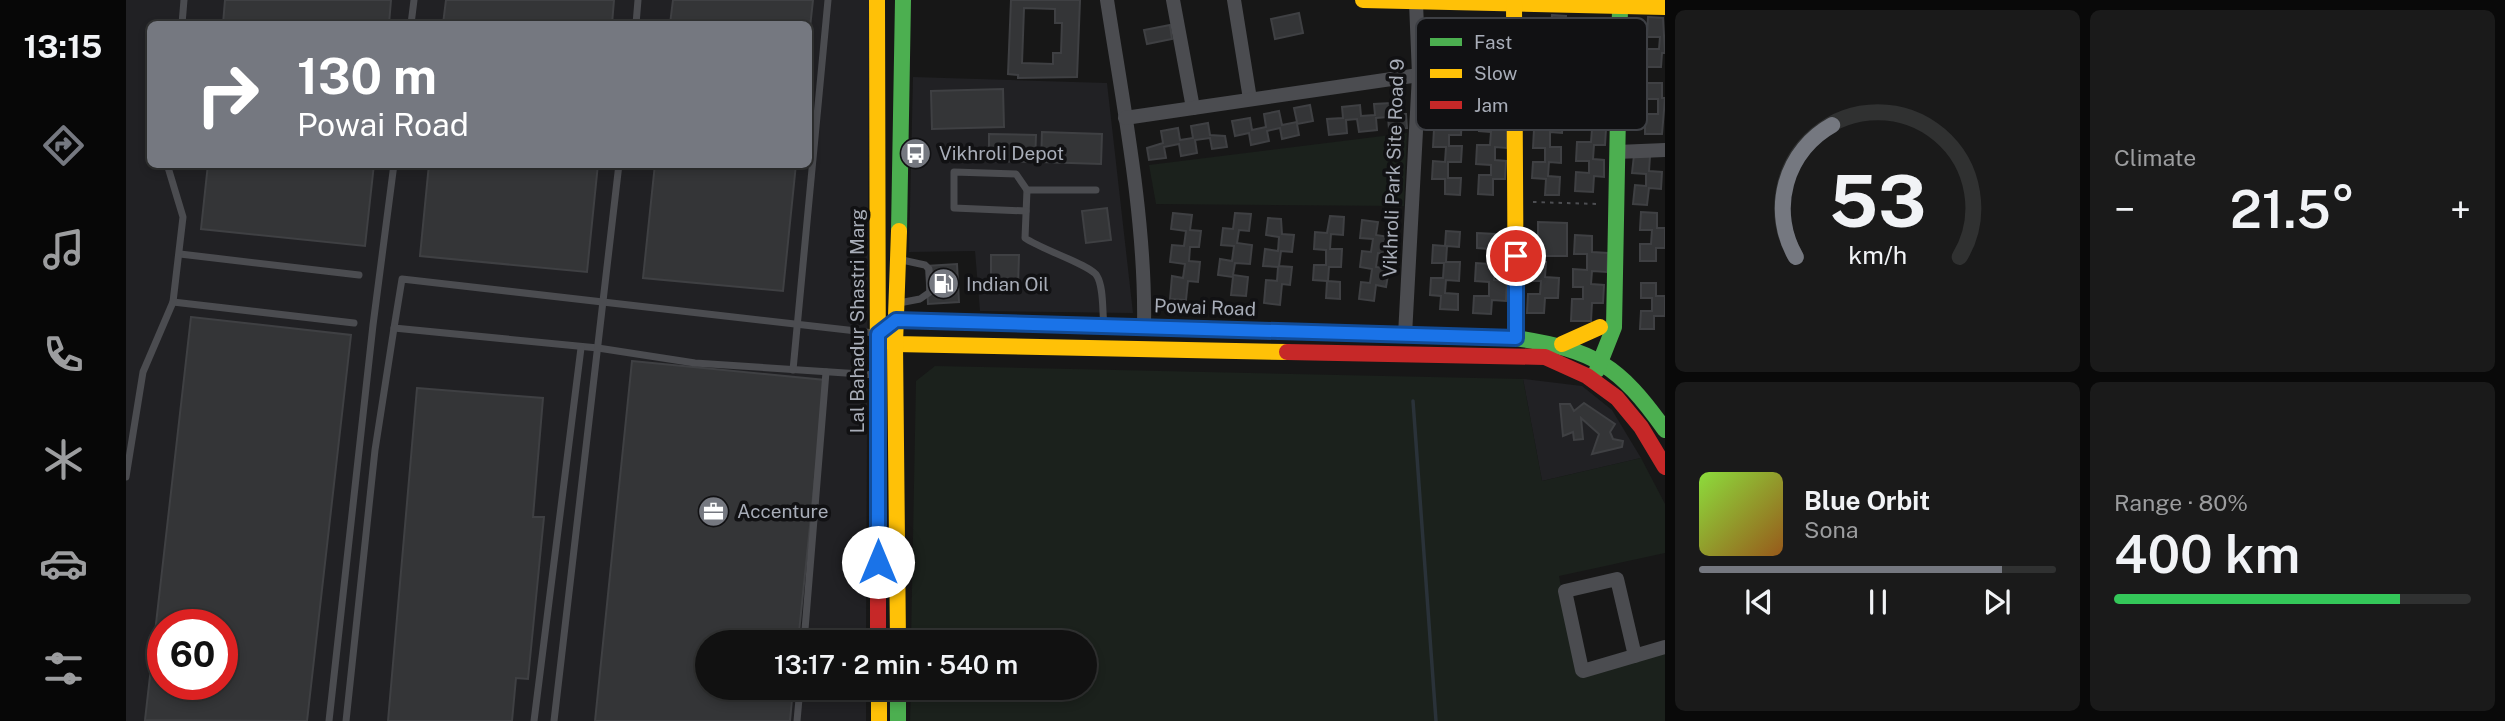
<!DOCTYPE html>
<html lang="en">
<head>
<meta charset="utf-8">
<style>
  :root { --surface:#111; --page:#1a1a1a; --text:#f1f3f6; --muted:#9c9d9f; --line:#303131; --accent:#757880 }
  body { margin:0; font-family:"Public Sans",sans-serif; background:var(--page); color:var(--text); height:100vh; display:flex; flex-direction:column; font-size:26px; white-space:nowrap }
  * { box-sizing:border-box; margin:0 }
  p { font-size:23px; color:var(--muted) }
  .icon { flex:none; width:38px; height:38px; fill:none; stroke:currentColor; stroke-width:2; stroke-linecap:round; stroke-linejoin:round }
  .map { position:relative; flex:1; overflow:hidden }
  .panel { display:flex; flex-direction:column; gap:10px; padding:10px; background:#090909; width:840px }
  .panel>* { flex:none }
  .hud { position:absolute; left:21px; top:21px; width:665px; height:147px; border-radius:10px; box-shadow:0 4px 10px #0003,0 0 0 2px var(--line); background:#757880; color:#fff; overflow:hidden }
  .speed { position:absolute; left:21px; top:609px; display:flex; gap:14px; font-size:35px; font-weight:700; text-align:center }
  .speed>* { display:grid; place-content:center; width:91px; height:91px; border-radius:50%; background:var(--surface); box-shadow:0 4px 10px #0003,0 0 0 2px var(--line); line-height:1 }
  .speed .limit { border:10px solid #d22; background:#fff; color:#111 }
  .pin { position:absolute; display:grid; place-items:center; width:60px; height:60px; color:#fff; margin:-30px; border:4px solid #fff; border-radius:50%; box-shadow:0 2px 7px #0007 }
  .me { position:absolute; width:77px; margin:-38px; rotate:0deg; stroke-linejoin:round; filter:drop-shadow(0 0 5px #0008) }
  .turn { display:flex; align-items:center; gap:24px; height:147px; padding:0 35px; font-size:32px }
  .turn .icon { width:91px; height:91px; stroke-width:2.5 }
  .turn b { display:block; font-size:49px; line-height:60px }
  .big { font-size:52px; font-weight:600; line-height:1.1 }
  .panel .widget { flex:1; display:flex; flex-direction:column; justify-content:center; gap:10px; min-width:0; padding:0 24px; border-radius:10px; background:var(--page) }
  .panel .dial { align-items:center; gap:0 }
  .dial svg { height:182px; overflow:visible; fill:none; stroke:var(--line); stroke-width:7; stroke-linecap:round; text-anchor:middle }
  .dial text { fill:var(--text); stroke:none }
  .song { display:flex; align-items:center; gap:21px }
  .cover { width:84px; height:84px; border-radius:10px; background:linear-gradient(135deg,hsl(90 70% 55%),hsl(30 70% 35%)) }
  .played { height:7px; border-radius:4px; background:linear-gradient(90deg,var(--accent) 85%,var(--line) 85%) }
  .keys { display:flex; justify-content:space-around; direction:ltr }
  .heat { display:flex; justify-content:space-between; align-items:center; font-size:38px; direction:ltr }
  .charge { height:10px; border-radius:5px; background:linear-gradient(90deg,#34c759 80%,var(--line) 0) }
  .panel .tiles { flex:1; display:grid; gap:10px; grid-template-columns:repeat(2,1fr) }
  .trip { position:absolute; left:569px; top:630px; width:402px; height:70px; border-radius:35px; background:var(--surface); box-shadow:0 4px 10px #0003,0 0 0 2px var(--line); font-weight:600; line-height:70px; text-align:center }
  main { display:flex; flex:1; min-height:0 }
  .tab-bar { display:flex; flex-direction:column; width:126px; justify-content:space-around; align-items:center; background:#070707; color:var(--muted) }
  .tab-bar .icon { width:49px; height:49px }
  .tab-bar .on { color:var(--accent) }
  .tab-bar b { font-size:32px; color:var(--text) }
  .map>svg:first-child { display:block }
</style>
</head>
<body>
<main>
<nav class="tab-bar">
<b>13:15</b>
<svg class="icon on" aria-label="directions" viewBox="0 0 24 24"><path d="M12 3l9 9-9 9-9-9zM9 14v-3h6M13 9l2 2-2 2"/></svg>
<svg class="icon" aria-label="music" viewBox="0 0 24 24"><path d="M9 18V5l10-2v13"/><circle cx="6" cy="18" r="3"/><circle cx="16" cy="16" r="3"/></svg>
<svg class="icon" aria-label="phone" viewBox="0 0 24 24"><path d="M5 4h4l2 5-3 2q2 4 5 5l2-3 5 2v4C11 20 4 13 5 4z"/></svg>
<svg class="icon" aria-label="climate" viewBox="0 0 24 24"><path d="M12 3v18M4 7l16 10M4 17L20 7"/></svg>
<svg class="icon" aria-label="car" viewBox="0 0 24 24"><path d="M5 17H2v-5l4-1 3-4h7l3 4 3 1v5h-3M9 17h6M6 11h13"/><circle cx="7" cy="17" r="2"/><circle cx="17" cy="17" r="2"/></svg>
<svg class="icon" aria-label="filters" viewBox="0 0 24 24"><path d="M4 7h16M4 17h16"/><circle cx="9" cy="7" r="2"/><circle cx="15" cy="17" r="2"/></svg>
</nav>
<div class="map">
<svg width="1539" height="721" viewBox="0 0 1539 721">
  <rect width="100%" height="100%" fill="#171717"/>
  <g fill="#212124" fill-rule="evenodd">
    <path d="M0,0H743L740,642H581V688H740V721H0ZM24,24H682V164H24ZM37,625H96V684H37Z"/>
    <polygon points="787,77 981,83 1007,313 854,311 849,251 783,252"/>
    <polygon points="1397,379 1456,386 1486,410 1515,458 1416,481"/>
  </g>
  <g fill="#1b211c">
    <polygon points="1281,133 1278,206 1030,204 1023,165"/>
    <polygon points="809,366 1397,379 1416,481 1515,458 1539,504 1539,553 1433,576 1450,668 1539,647 1539,721 784,721 785,688 959,688 959,642 785,642 790,381"/>
  </g>
  <g fill="none" stroke-linecap="round" stroke-linejoin="round">
    <polyline stroke="#2a3239" stroke-width="3.5" points="1287,401 1310,721"/>
  </g>
  <g fill="#343537" stroke="#3f4043" stroke-width="2" fill-rule="evenodd">
    <polygon points="99,0 265,0 263,24 97,24"/>
    <polygon points="320,0 488,0 486,24 317,24"/>
    <polygon points="547,0 687,0 682,46 682,24 544,24"/>
    <path d="M885,0H954L951,77L892,78V75L882,74ZM898,8L929,9V23H936L935,53H927V64L896,63Z"/>
    <polygon points="1173,13 1177,33 1149,39 1145,19"/>
    <polygon points="1426,15 1440,16 1439,34 1427,34 1426,47 1440,47 1439,68 1426,68 1426,79 1438,79 1437,101 1423,100 1424,84 1409,83 1410,63 1421,63 1422,47 1410,47 1411,31 1425,31"/>
    <polygon points="1522,17 1537,18 1539,53 1536,53 1535,67 1519,67 1520,49 1533,49 1534,37 1521,37"/>
    <polygon points="1044,25 1046,39 1021,44 1018,30"/>
    <polygon points="1519,83 1536,83 1536,98 1539,98 1536,134 1519,134 1519,114 1532,114 1532,99 1519,99"/>
    <polygon points="877,89 878,127 806,129 805,91"/>
    <polygon points="1265,103 1266,113 1280,114 1281,128 1263,129 1262,117 1250,118 1251,130 1233,132 1231,119 1220,120 1221,133 1203,135 1201,119 1217,118 1216,107 1234,105 1235,116 1249,115 1248,104"/>
    <polygon points="1184,105 1187,121 1171,124 1173,135 1156,139 1154,128 1141,131 1143,141 1125,145 1123,133 1109,136 1106,121 1124,118 1126,130 1140,127 1138,114 1153,111 1156,125 1171,122 1168,108"/>
    <polygon points="1323,114 1336,114 1335,135 1323,135 1323,146 1336,146 1335,162 1322,162 1322,178 1335,178 1334,195 1319,194 1319,179 1306,179 1307,161 1319,162 1320,147 1307,147 1308,129 1322,130"/>
    <polygon points="1454,114 1470,114 1469,129 1480,129 1479,145 1468,145 1467,159 1478,160 1478,177 1468,176 1467,192 1449,191 1450,172 1463,173 1463,161 1450,161 1451,142 1465,142 1466,129 1453,128"/>
    <polygon points="1354,115 1368,116 1367,129 1382,129 1381,148 1369,147 1369,160 1380,161 1379,179 1367,179 1367,195 1352,194 1353,175 1365,175 1365,165 1350,164 1351,145 1364,145 1365,132 1353,131"/>
    <polygon points="1421,116 1437,117 1436,133 1424,132 1424,147 1435,147 1435,163 1423,162 1422,176 1434,177 1433,195 1419,195 1420,179 1406,178 1407,162 1419,162 1419,148 1407,148 1408,129 1420,130"/>
    <polygon points="1082,123 1084,135 1099,136 1101,147 1086,149 1084,138 1069,140 1071,153 1055,156 1053,144 1038,147 1040,158 1023,160 1021,148 1037,143 1035,131 1052,128 1054,140 1067,138 1065,126"/>
    <polygon points="916,132 976,134 975,164 915,162"/>
    <polygon points="863,134 910,135 909,162 863,161"/>
    <polygon points="1508,155 1524,156 1523,171 1536,172 1535,189 1523,188 1521,205 1507,204 1509,185 1520,186 1520,174 1506,173"/>
    <polygon points="82,164 248,164 239,246 75,229"/>
    <polygon points="303,164 472,164 461,272 294,256"/>
    <polygon points="529,164 670,164 657,291 517,278"/>
    <polygon points="981,208 985,240 960,243 956,211"/>
    <polygon points="1515,212 1531,213 1531,228 1539,228 1539,248 1530,248 1530,261 1514,261 1514,244 1525,244 1526,230 1514,230"/>
    <polygon points="1047,213 1066,215 1064,230 1075,231 1073,247 1064,247 1063,261 1074,262 1072,282 1062,281 1060,300 1044,299 1046,276 1057,278 1059,264 1044,262 1046,245 1058,246 1060,231 1045,229"/>
    <polygon points="1109,213 1125,214 1123,231 1113,230 1111,243 1126,245 1124,264 1109,263 1107,275 1122,277 1120,296 1105,295 1107,277 1092,275 1094,259 1106,261 1108,246 1095,245 1097,228 1107,229"/>
    <polygon points="1204,216 1218,217 1217,235 1205,234 1204,249 1216,249 1215,267 1203,267 1202,281 1214,282 1214,299 1200,298 1201,281 1187,280 1188,265 1200,265 1200,250 1188,249 1189,232 1201,233"/>
    <polygon points="1142,218 1155,219 1156,234 1168,235 1166,252 1155,251 1153,266 1166,267 1164,285 1156,284 1154,305 1138,303 1140,280 1151,281 1152,267 1137,266 1139,249 1152,251 1153,237 1140,235"/>
    <polygon points="1236,220 1252,222 1250,235 1263,237 1261,254 1252,253 1250,267 1263,269 1260,287 1250,285 1248,301 1233,299 1235,282 1244,283 1246,269 1234,267 1236,251 1245,252 1247,239 1234,238"/>
    <polygon points="1412,222 1441,223 1441,256 1412,256"/>
    <polygon points="1320,231 1334,232 1333,247 1321,246 1320,262 1334,262 1333,281 1320,280 1319,293 1332,294 1332,310 1314,309 1315,296 1304,295 1305,278 1317,278 1318,263 1306,263 1307,245 1319,246"/>
    <polygon points="1351,233 1370,234 1369,252 1381,253 1380,266 1368,266 1368,280 1381,281 1380,301 1366,300 1365,314 1347,313 1348,296 1363,296 1363,282 1349,281 1350,263 1364,264 1364,249 1351,248"/>
    <polygon points="1449,235 1466,236 1466,252 1482,253 1481,272 1466,271 1465,284 1478,285 1477,303 1466,303 1465,321 1445,321 1446,299 1457,299 1457,287 1447,287 1447,269 1461,270 1461,254 1448,254"/>
    <polygon points="865,255 893,255 892,286 865,286"/>
    <polygon points="1403,262 1420,262 1419,277 1433,278 1432,298 1419,298 1418,313 1401,313 1402,294 1414,294 1415,281 1402,281"/>
    <polygon points="831,264 833,302 802,304 800,266"/>
    <polygon points="1515,283 1530,283 1530,296 1539,296 1539,316 1528,316 1528,329 1514,329 1515,311 1526,311 1526,298 1515,298"/>
    <path d="M65,317L225,335L181,721L19,720ZM37,625H96V684H37Z"/>
    <polygon points="506,361 699,380 672,642 581,642 581,688 667,688 664,721 469,721"/>
    <polygon points="291,388 417,398 407,517 418,517 402,679 390,678 386,721 262,721"/>
    <polygon points="1458,403 1489,424 1484,432 1487,439 1497,441 1496,447 1466,454 1473,434 1455,418 1457,439 1448,440 1447,432 1437,436 1434,404 1444,404 1448,411"/>
  </g>
  <g fill="none" stroke-linecap="round" stroke-linejoin="round">
    <polyline stroke="#4d4e52" stroke-width="2" stroke-dasharray="3.5 5" stroke-linecap="butt" points="1407,202 1471,204"/>
    <g stroke="#4b4c50" stroke-width="7">
      <polyline points="56,24 58,0"/>
      <polyline points="285,24 288,0"/>
      <polyline points="510,24 512,0"/>
      <path d="M901,190L899,238C914,249 965,265 971,276C978,288 976,310 978,325"/>
      <polyline points="900,211 828,208 828,172 890,174 901,190 970,190"/>
      <polyline points="54,254 233,275"/>
      <polyline points="47,302 228,323"/>
      <polyline points="773,303 794,299 804,292 803,269 799,265 776,260"/>
      <polyline points="748,333 276,279 268,328 472,348 569,363 750,375"/>
      <polyline points="667,370 702,0"/>
      <polyline points="0,477 17,372 47,302 57,217 41,164"/>
      <polyline points="678,642 700,372"/>
      <polyline points="203,721 247,325 268,164"/>
      <polyline points="220,721 249,450 268,328"/>
      <polyline points="408,721 455,348"/>
      <polyline points="428,721 493,164"/>
      <polyline points="671,721 674,688"/>
    </g>
    <g stroke="#4b4c50" stroke-width="14">
      <path d="M981,0C997,104 1020,220 1018,326"/>
      <polyline points="1047,0 1067,108"/>
      <polyline points="1108,0 1124,99"/>
      <polyline points="999,118 1293,75"/>
      <polyline points="1491,152 1539,150"/>
      <polyline points="1279,335 1293,75 1290,3"/>
      <polyline points="1509,656 1491,579 1439,591 1456,670 1457,671 1539,647"/>
    </g>
    <g stroke="#4caf50" stroke-width="16">
      <polyline points="773,231 777,0"/>
      <path d="M911,324L1390,338C1468,350 1493,365 1539,430"/>
      <polyline points="1471,370 1488,327 1494,8"/>
      <polyline points="772,688 772,721"/>
    </g>
    <g stroke="#ffc107" stroke-width="16">
      <polyline points="751,0 752,408"/>
      <polyline points="1237,0 1539,7"/>
      <polyline points="1388,3 1390,338"/>
      <polyline points="911,324 770,320 752,334 769,344 1161,352"/>
      <polyline points="1436,344 1474,327"/>
      <polyline points="772,642 769,344 773,231"/>
      <polyline points="753,688 753,721"/>
    </g>
    <g stroke="#c62828" stroke-width="16">
      <polyline points="1161,352 1419,357 1461,376 1491,398 1515,427 1539,467"/>
      <polyline points="752,408 752,642"/>
    </g>
  </g>
  <g fill="none" stroke-linecap="round" stroke-linejoin="round">
    <defs>
      <polyline id="route" points="752,562 752,334 770,320 1390,338 1390,256"/>
    </defs>
    <use href="#route" stroke="#114b97" stroke-width="18"/>
    <use href="#route" stroke="#1a73e8" stroke-width="12"/>
  </g>
  <defs>
    <symbol id="bus-disc" viewBox="-11 -11 22 22"><circle r="9.5" fill="#757880" stroke="#111113"/><path d="M-5-6H5V4H4V6H2V4H-2V6H-4V4H-5ZM-3.5-4V0h7V-4ZM-3.5 1.2v1.5H-2V1.2ZM2 1.2v1.5H3.5V1.2Z" fill="#fff"/></symbol>
    <symbol id="fuel-disc" viewBox="-11 -11 22 22"><circle r="9.5" fill="#757880" stroke="#111113"/><path d="M-5.5-6h7V0h2V4h1.3V-2.5L3-4.5l.8-.8L6-3V5H2.5V1h-1V6h-7ZM-4.2-4.7v3.2H.2V-4.7Z" fill="#fff"/></symbol>
    <symbol id="office-disc" viewBox="-11 -11 22 22"><circle r="9.5" fill="#757880" stroke="#111113"/><path d="M-6-3h4V-5.5h4V-3h4V5H-6ZM-1-4.5V-3h2v-1.5ZM-6 0V1H6V0Z" fill="#fff"/></symbol>
  </defs>
  <g fill-rule="evenodd">
    <use href="#bus-disc" x="772" y="136" width="35" height="35"/>
    <use href="#fuel-disc" x="800" y="266" width="35" height="35"/>
    <use href="#office-disc" x="570" y="494" width="35" height="35"/>
  </g>
  <g text-anchor="middle" stroke-width="7" stroke-linejoin="round" paint-order="stroke">
    <g font-size="19" fill="#a8adb8" stroke="#111113" text-anchor="start">
      <text x="813" y="160">Vikhroli Depot</text>
      <text x="840" y="291">Indian Oil</text>
      <text x="611" y="518">Accenture</text>
    </g>
    <g font-size="19" fill="#a8adb8" stroke="#111113">
      <text transform="translate(1267 168) rotate(-88)" y="7">Vikhroli Park Site Road 9</text>
      <text transform="translate(1079 307) rotate(2)" y="7">Powai Road</text>
      <text transform="translate(731 321) rotate(-90)" y="7">Lal Bahadur Shastri Marg</text>
    </g>
  </g>
  <rect x="1290" y="18" width="231" height="112" rx="10" fill="#111113" stroke="#3e4045" stroke-width="2"/>
  <rect x="1304" y="38" width="32" height="8" fill="#4caf50"/>
  <rect x="1304" y="69" width="32" height="9" fill="#ffc107"/>
  <rect x="1304" y="101" width="32" height="8" fill="#c62828"/>
  <g font-size="19" fill="#a8adb8">
    <text x="1348" y="49">Fast</text>
    <text x="1348" y="80">Slow</text>
    <text x="1348" y="112">Jam</text>
  </g>
</svg>
<div class="speed"><div class="limit">60</div></div>
<div class="pin" style="left:1390px;top:256px;background:#d93025"><svg class="icon" aria-label="arrive" viewBox="0 0 24 24"><path d="M6 21V4h12l-3 4 3 4H6"/></svg></div>
<svg class="me" style="left:752px;top:562px" viewBox="-20 -20 40 40"><circle r="19" fill="#fff"/><path d="M0-13L10 11 0 6-10 11z" fill="#1a73e8"/></svg>
<div class="trip">13:17 · 2 min · 540 m</div>
<div class="hud">
<div class="turn"><svg class="icon" aria-label="right" viewBox="0 0 24 24"><path d="M7 20v-9h11M14 6l5 5-5 5"/></svg><div><b>130 m</b>Powai Road</div></div>
</div>
</div>
<section class="panel">
<div class="tiles">
<div class="widget dial"><svg viewBox="0 0 100 80">
<path d="M14 69A42 42 0 1 1 86 69"/>
<path d="M14 69A42 42 0 0 1 30 11" stroke="#757880"/>
<text x="50" y="56" font-size="32" font-weight="700">53</text>
<text x="50" y="72" font-size="11">km/h</text>
</svg></div>
<div class="widget"><p>Climate</p>
<div class="heat"><a>−</a><b class="big">21.5°</b><a>+</a></div>
</div>
<div class="widget">
<div class="song"><i class="cover"></i><div><b>Blue Orbit</b><p>Sona</p></div></div>
<div class="played"></div>
<div class="keys"><svg class="icon" aria-label="previous" viewBox="0 0 24 24"><path d="M18 5L8 12l10 7zM5 5v14"/></svg><svg class="icon" aria-label="pause" viewBox="0 0 24 24"><path d="M8 5v14M16 5v14"/></svg><svg class="icon" aria-label="next" viewBox="0 0 24 24"><path d="M6 5l10 7-10 7zM19 5v14"/></svg></div>
</div>
<div class="widget"><p>Range · 80%</p><b class="big">400 km</b><div class="charge"></div></div>
</div>
</section>
</main>
</body>
</html>
